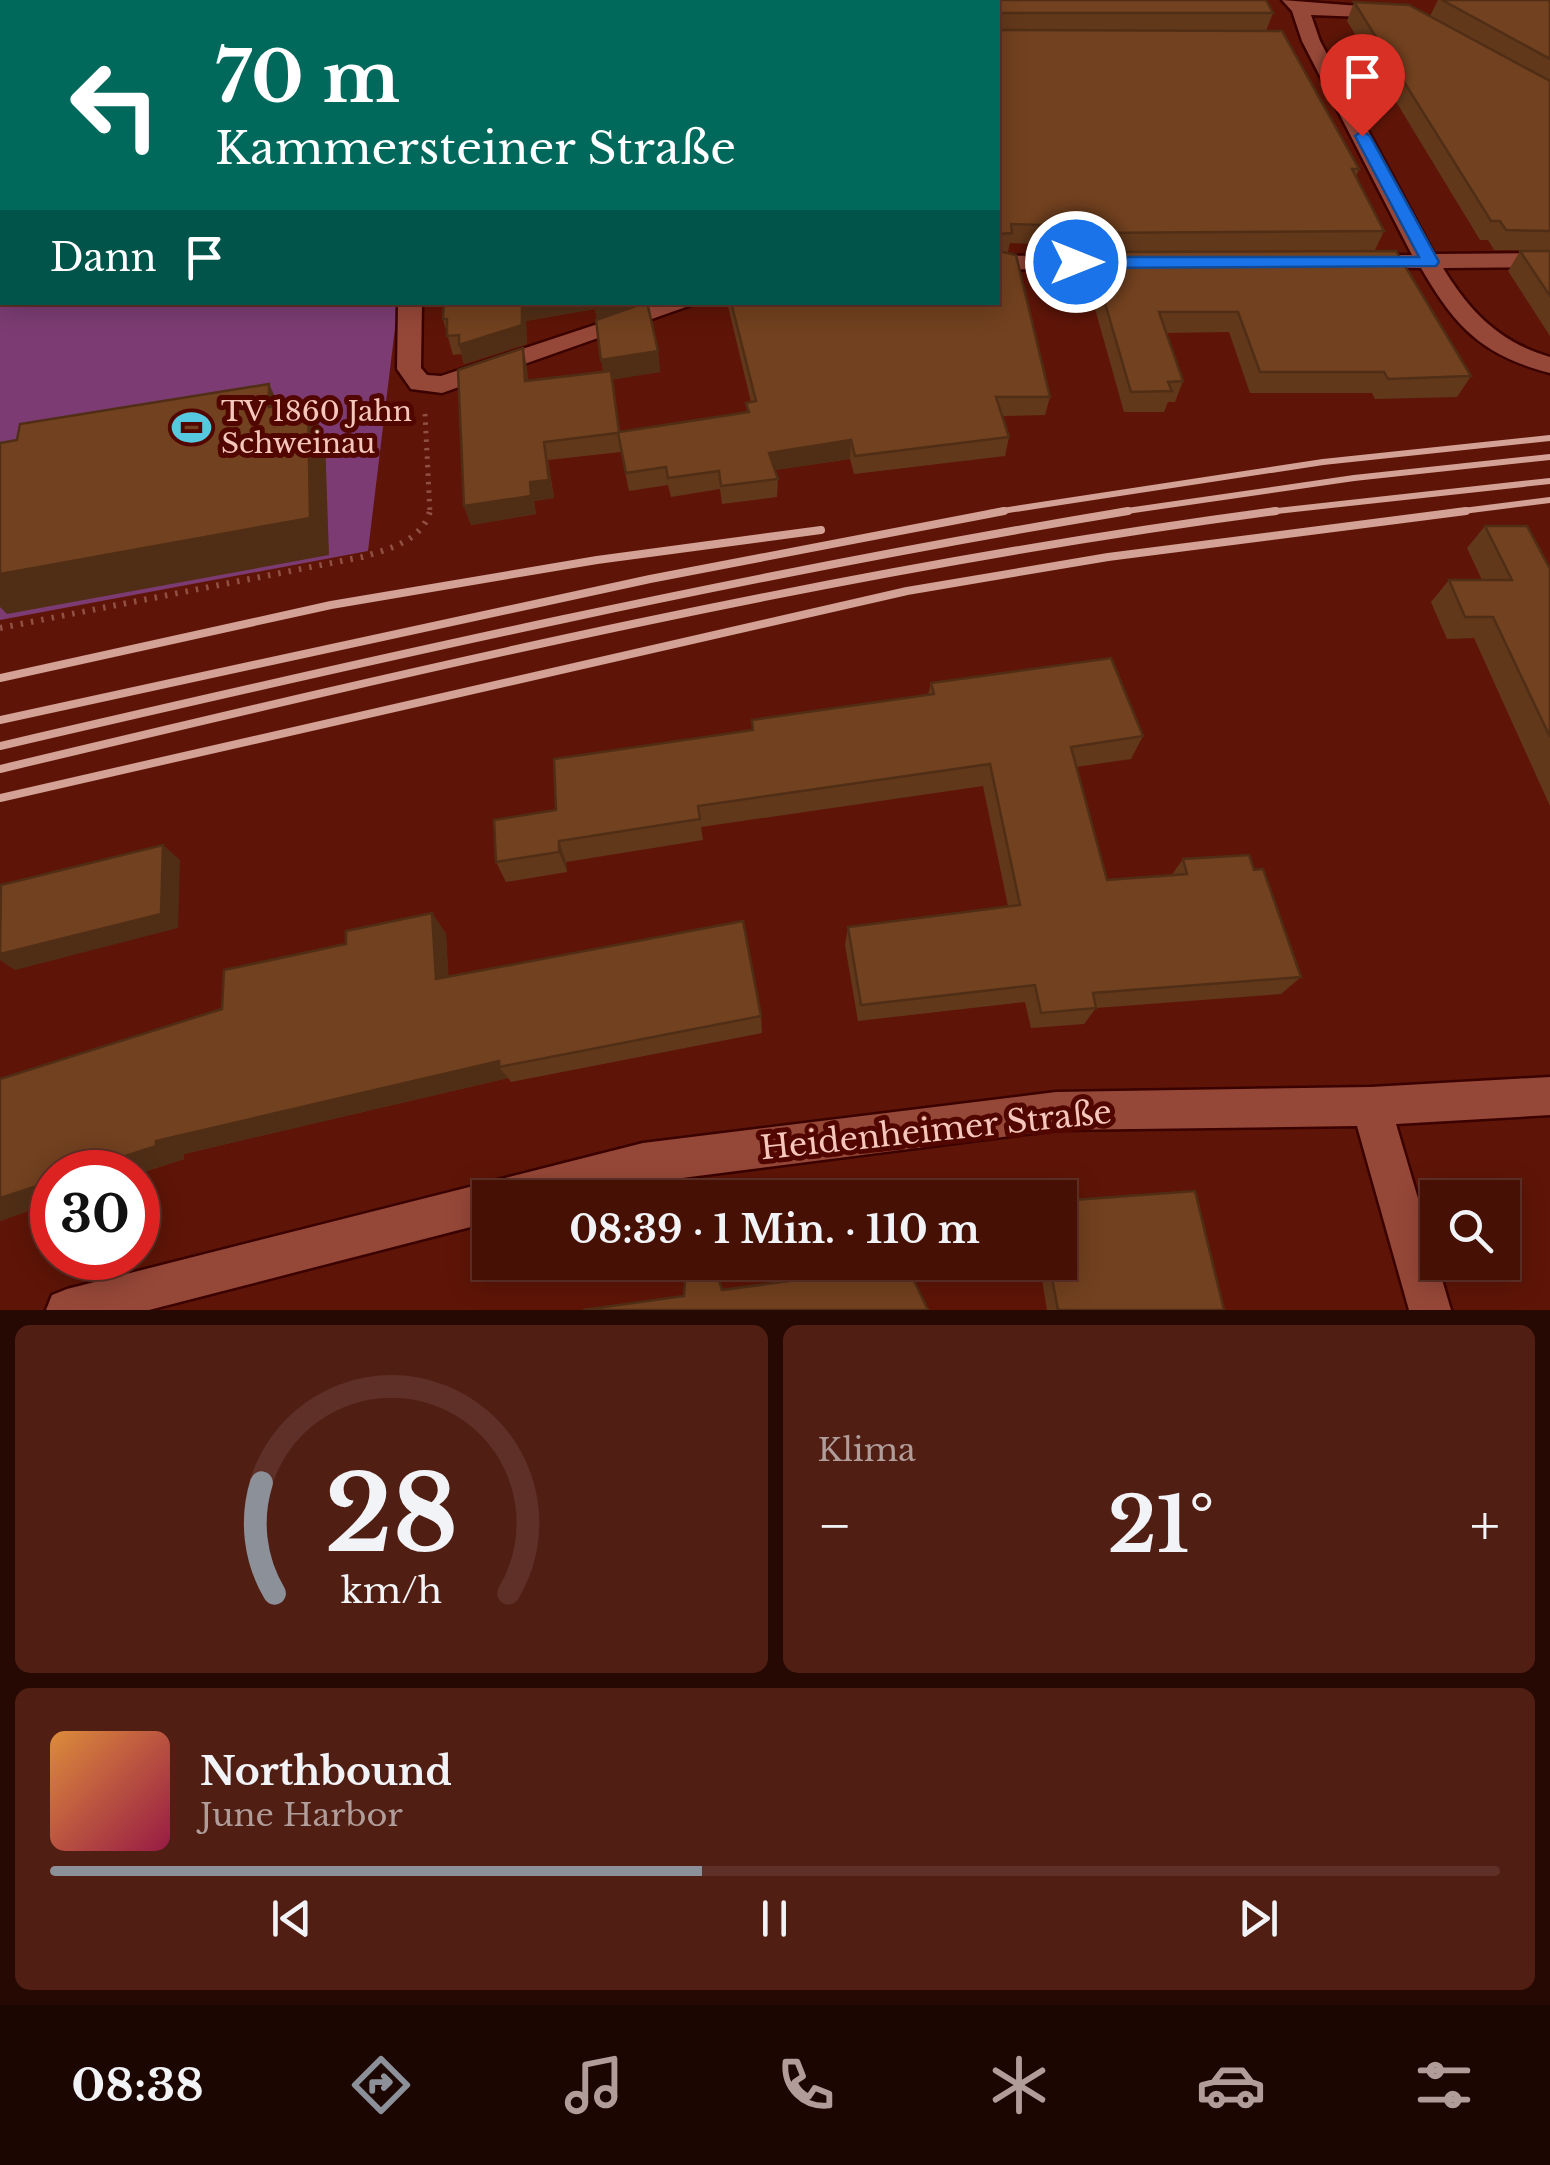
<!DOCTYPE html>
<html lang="de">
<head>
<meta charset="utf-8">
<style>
  :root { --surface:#461005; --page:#501e13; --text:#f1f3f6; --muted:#b09d9a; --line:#5e3027; --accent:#8c9099 }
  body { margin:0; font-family:"Libre Baskerville",serif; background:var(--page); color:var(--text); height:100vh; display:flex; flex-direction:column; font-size:38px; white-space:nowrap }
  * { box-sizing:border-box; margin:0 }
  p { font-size:32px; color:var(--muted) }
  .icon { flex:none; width:55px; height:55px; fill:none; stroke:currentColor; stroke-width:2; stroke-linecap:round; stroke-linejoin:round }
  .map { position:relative; height:1310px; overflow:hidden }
  .sheet { display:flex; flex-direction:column; gap:15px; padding:15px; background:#260903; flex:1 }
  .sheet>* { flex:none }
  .banner { position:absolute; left:0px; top:0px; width:1000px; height:305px; box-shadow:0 5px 25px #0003,0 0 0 2px var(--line); background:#00695c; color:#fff; overflow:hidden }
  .fabs { position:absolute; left:1420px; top:1180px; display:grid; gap:20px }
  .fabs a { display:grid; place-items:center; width:100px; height:100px; border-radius:0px; background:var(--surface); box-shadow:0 5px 25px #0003,0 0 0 2px var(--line); font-size:50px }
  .speed { position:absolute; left:30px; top:1150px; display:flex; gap:20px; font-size:50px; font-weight:700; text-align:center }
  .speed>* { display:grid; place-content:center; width:130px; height:130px; border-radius:50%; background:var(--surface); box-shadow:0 5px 25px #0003,0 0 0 2px var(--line); line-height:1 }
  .speed .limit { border:15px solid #d22; background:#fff; color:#111 }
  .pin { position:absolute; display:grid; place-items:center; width:85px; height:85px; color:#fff; margin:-102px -42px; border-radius:50% 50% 50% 0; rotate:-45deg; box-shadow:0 0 10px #0007 }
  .pin .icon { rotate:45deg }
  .me { position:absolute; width:110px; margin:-55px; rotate:90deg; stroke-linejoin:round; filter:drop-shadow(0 0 8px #0008) }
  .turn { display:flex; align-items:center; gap:35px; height:210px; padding:0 50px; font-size:45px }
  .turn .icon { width:130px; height:130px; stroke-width:2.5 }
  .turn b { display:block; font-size:70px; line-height:85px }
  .then { display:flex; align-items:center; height:95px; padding:0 50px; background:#0003; gap:20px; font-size:38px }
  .big { font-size:75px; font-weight:800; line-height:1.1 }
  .sheet .widget { flex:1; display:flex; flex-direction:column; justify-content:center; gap:15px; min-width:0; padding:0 35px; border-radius:15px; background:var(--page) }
  .sheet .dial { align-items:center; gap:0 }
  .dial svg { height:260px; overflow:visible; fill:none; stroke:var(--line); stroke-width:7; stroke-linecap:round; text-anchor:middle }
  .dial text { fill:var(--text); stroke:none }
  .song { display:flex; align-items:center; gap:30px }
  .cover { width:120px; height:120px; border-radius:15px; background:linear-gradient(135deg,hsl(30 70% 55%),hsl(340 70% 35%)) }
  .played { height:10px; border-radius:5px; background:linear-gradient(90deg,var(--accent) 45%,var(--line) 45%) }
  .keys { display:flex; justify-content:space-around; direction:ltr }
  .heat { display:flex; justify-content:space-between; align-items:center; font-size:55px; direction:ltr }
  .sheet .tiles { flex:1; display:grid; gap:15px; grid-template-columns:1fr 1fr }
  .widget:last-child { grid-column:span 2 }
  .trip { position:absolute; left:472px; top:1180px; width:605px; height:100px; border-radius:0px; background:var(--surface); box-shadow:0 5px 25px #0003,0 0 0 2px var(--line); font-weight:800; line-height:100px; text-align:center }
  .tab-bar { display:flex; height:160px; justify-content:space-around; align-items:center; background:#1c0602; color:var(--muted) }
  .tab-bar .icon { width:70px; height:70px }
  .tab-bar .current { color:var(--accent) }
  .tab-bar b { font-size:45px; color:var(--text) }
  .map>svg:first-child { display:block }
</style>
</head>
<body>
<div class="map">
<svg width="1550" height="1310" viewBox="0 0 1550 1310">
  <rect width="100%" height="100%" fill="#5e1507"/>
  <polygon fill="#7c3c73" points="0,7 2,302 398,303 368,551 0,620"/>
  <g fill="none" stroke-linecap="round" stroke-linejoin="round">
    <defs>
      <g id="street">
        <path d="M1282,0L1398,9V17L1392,18L1311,15L1320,41L1434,254L1550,253V267L1443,268C1470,312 1499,342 1550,357V373C1482,355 1456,328 1421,268L1355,267L1352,262L1363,255H1412L1302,41L1292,11Z"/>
        <polygon points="1127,255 1135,257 1135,267 998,270 998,256"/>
        <polygon points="398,302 422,302 421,368 427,375 441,376 664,302 700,302 442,393 411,389 397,369"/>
        <polygon points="1550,1077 1550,1115 1396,1124 1451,1310 1409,1310 1357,1126 1056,1130 643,1183 586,1198 490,1198 490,1222 149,1310 46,1310 52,1295 67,1289 643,1143 1056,1092 1371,1087"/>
      </g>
    </defs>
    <use href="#street" stroke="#3a0200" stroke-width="5"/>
    <polyline stroke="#905043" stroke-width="5" stroke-dasharray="2.5 6" stroke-linecap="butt" points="425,414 430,513"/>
    <path stroke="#905043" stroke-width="6" stroke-dasharray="2.5 8" stroke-linecap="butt" d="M0,628L362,557C389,549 422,541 430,511"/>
    <use href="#street" fill="#964838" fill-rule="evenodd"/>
    <g stroke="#d4a196" stroke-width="6">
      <polyline points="989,513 1323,462 1550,438"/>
      <polyline points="1113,513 1354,478 1550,457"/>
      <polyline points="1258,513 1550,481"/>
      <polyline points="1447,513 1550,500"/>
    </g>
    <g stroke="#d4a196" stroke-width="8">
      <polyline points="0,678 331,605 597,560 821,530"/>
      <polyline points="0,720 650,579 1004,511"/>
      <path d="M0,746C374,659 748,574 1128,511"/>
      <path d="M0,769C423,668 845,568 1276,511"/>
      <polyline points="0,798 907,591 1108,557 1466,511"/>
    </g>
  </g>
  <g fill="#62381b">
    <polygon points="1438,0 1550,0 1550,250 1494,250 1488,240 1480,240 1347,21 1354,2 1430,16"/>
    <polygon points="998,2 1273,13 1266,31 1359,169 1356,176 1384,231 1375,250 1079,252 1077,245 1010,243 1008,252 1006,252 1050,397 1045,415 1002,416 1009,437 1005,456 854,474 850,459 775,470 778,479 777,497 722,504 720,489 671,497 668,485 629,491 621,452 548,460 554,498 534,501 536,514 471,525 464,506 523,348 528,381 603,372 597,320 595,309 526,321 527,344 464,364 461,354 453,355 443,319 644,304 658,351 660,372 612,379 620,431 747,413 746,403 751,402 727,302 998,302"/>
    <polygon points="1520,251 1550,251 1550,336 1508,271"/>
    <polygon points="1090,252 1471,376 1457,397 1375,399 1372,393 1250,393 1229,332 1166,333 1183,381 1175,402 1168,402 1164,412 1124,412 1085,273"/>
    <polygon points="1485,526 1550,569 1550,806 1474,638 1447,639 1431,602 1449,580 1482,580 1467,548"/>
    <polygon points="931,683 1143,736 1131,759 1076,767 1107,880 1171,876 1183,859 1254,870 1301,977 1281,994 1096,1008 1084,1024 1031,1028 1025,1002 858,1021 845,945 848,927 1008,906 983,786 701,827 703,840 566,862 567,872 506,882 496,862 556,810 752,730 752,720 928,695"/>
    <polygon points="432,913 446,934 448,977 761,1016 762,1033 511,1082 508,1078 184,1154 184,1159 138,1174 138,1172 0,1221 0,1079 222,1009 346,944"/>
    <polygon points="1039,1262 1060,1262 1224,1310 1047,1310"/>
  </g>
  <g fill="#502e16">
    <polygon points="522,302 644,302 644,305 597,320 595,309 526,321 527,344 464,364 459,345"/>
    <polygon points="523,348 527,367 530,400 525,381"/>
    <polygon points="658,351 660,372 605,381 601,360"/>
    <polygon points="269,384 287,422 269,407"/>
    <polygon points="308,400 325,438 329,555 7,614 0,607 0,574"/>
    <polygon points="851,440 850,459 769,471 769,453"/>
    <polygon points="544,442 554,498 534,501 536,514 471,525 464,506 530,482"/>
    <polygon points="559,841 566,862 567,872 559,852"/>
    <polygon points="163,845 180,860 178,928 15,970 0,960 0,954"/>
    <polygon points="432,913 446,934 450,998 436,979"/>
    <polygon points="499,1061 499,1067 508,1078 184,1154 184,1159 138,1174 138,1172 77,1172 156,1141"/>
    <polygon points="52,1181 52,1203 0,1221 0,1198"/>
  </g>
  <g fill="#72411f" stroke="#502e16" stroke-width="2.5">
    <polygon points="639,0 1266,0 1273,13 1001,13 998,25 998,2 639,2"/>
    <polygon points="1442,0 1550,0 1550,59"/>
    <polygon points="1354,2 1409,5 1550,81 1550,231 1506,230 1500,221 1491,221"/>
    <polygon points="998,27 1001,30 1282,31 1359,169 1352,169 1384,231 1084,233 1082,226 1011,224 1012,233 999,234 998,251 1016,255 1050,397 996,397 1009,437 855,456 851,440 769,453 778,479 721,486 719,471 668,478 666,467 626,473 618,433 544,442 549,480 530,482 531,496 464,506 458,370 523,348 525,381 611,371 619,432 749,412 746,403 756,401 731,302 998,302"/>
    <polygon points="1396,251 1471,376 1388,379 1384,372 1260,372 1238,312 1159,312 1183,381 1168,382 1172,391 1131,392 1090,252"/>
    <polygon points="1520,251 1550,251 1550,296"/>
    <polygon points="444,302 522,302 522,325 459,345 459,335 447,336 447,319 443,319"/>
    <polygon points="647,302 658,351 601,360 596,320"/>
    <polygon points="269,384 269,407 308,400 310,518 0,574 0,443 17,440 20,424"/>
    <polygon points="1485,526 1527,526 1550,569 1550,737 1493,617 1465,617 1449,580 1512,580"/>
    <polygon points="1111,658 1143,736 1071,747 1107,880 1187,874 1183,859 1249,855 1254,870 1263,869 1301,977 1093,993 1096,1008 1041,1013 1035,985 861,1005 848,927 1020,905 990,764 698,806 700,819 559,841 559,852 496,862 494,820 556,810 554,759 753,730 752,720 934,694 931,683"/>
    <polygon points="163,845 161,914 0,954 1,885"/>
    <polygon points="432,913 436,979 743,921 761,1016 499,1067 499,1061 156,1141 156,1146 77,1172 52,1172 52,1181 0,1198 0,1079 222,1009 224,970 346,944 346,931"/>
    <polygon points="1195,1191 1224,1310 1058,1310 1049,1262 1060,1262 1060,1201"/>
    <polygon points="803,1262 905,1262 928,1310 583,1310 684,1296 685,1281 717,1275 722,1290 804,1279"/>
  </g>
  <polygon fill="#1a73e8" stroke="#114b97" stroke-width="2.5" points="1362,131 1370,136 1439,262 1436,266 1076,268 1068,262 1076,257 1419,257 1355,136"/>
  <defs>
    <symbol id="stadium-bare" viewBox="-9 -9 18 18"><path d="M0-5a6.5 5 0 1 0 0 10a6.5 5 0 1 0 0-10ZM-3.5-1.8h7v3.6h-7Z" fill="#56c9e0" stroke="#520600" stroke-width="2.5" paint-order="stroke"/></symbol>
  </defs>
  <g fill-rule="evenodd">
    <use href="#stadium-bare" x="164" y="400" width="55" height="55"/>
  </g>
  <g text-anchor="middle" stroke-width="10" stroke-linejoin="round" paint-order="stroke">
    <g font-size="28" fill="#f4c6bc" stroke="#520600" text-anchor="start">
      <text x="221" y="421">TV 1860 Jahn<tspan x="221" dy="32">Schweinau</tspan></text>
    </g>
    <g font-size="32" fill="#f4c6bc" stroke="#520600">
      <text transform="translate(936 1130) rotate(-6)" y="11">Heidenheimer Straße</text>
    </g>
  </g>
</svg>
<div class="fabs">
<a><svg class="icon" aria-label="search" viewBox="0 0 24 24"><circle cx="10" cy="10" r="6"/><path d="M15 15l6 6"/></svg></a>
</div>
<div class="speed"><div class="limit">30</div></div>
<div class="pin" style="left:1362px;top:136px;background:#d93025"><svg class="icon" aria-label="arrive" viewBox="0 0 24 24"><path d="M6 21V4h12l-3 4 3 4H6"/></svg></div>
<svg class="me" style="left:1076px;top:262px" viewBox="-20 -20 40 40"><circle r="17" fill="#1a73e8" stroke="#fff" stroke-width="3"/><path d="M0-11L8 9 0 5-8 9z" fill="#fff"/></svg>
<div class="trip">08:39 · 1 Min. · 110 m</div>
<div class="banner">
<div class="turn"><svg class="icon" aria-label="left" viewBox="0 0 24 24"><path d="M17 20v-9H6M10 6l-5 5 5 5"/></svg><div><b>70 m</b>Kammersteiner Straße</div></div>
<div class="then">Dann<svg class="icon" aria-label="arrive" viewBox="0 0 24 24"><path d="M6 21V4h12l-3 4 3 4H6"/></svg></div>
</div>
</div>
<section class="sheet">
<div class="tiles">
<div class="widget dial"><svg viewBox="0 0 100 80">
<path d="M14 69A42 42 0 1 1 86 69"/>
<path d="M14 69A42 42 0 0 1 10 35" stroke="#8c9099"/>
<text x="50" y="56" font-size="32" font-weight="700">28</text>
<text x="50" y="72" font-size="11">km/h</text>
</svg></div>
<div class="widget"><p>Klima</p>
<div class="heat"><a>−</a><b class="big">21°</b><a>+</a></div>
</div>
<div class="widget">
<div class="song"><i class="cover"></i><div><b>Northbound</b><p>June Harbor</p></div></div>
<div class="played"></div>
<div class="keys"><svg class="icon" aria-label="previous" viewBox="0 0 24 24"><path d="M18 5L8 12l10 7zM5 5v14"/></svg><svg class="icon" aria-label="pause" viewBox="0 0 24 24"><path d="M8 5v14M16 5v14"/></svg><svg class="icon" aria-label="next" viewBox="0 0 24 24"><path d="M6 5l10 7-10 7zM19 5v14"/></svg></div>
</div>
</div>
</section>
<nav class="tab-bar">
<b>08:38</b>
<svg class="icon current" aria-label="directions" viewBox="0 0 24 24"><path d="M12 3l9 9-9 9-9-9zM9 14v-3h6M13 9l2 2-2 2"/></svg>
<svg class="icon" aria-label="music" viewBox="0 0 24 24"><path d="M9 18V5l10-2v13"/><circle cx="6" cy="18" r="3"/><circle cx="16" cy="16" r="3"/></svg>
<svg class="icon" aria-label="phone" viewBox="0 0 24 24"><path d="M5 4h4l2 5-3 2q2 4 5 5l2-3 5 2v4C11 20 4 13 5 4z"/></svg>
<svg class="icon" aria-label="climate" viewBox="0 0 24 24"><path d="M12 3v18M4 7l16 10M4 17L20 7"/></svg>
<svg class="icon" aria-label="car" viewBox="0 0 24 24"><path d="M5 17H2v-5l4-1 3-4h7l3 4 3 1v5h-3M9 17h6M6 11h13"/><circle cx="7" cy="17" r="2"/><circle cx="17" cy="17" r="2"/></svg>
<svg class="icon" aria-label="filters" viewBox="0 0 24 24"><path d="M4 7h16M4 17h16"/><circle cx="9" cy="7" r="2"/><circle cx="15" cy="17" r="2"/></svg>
</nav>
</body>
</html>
